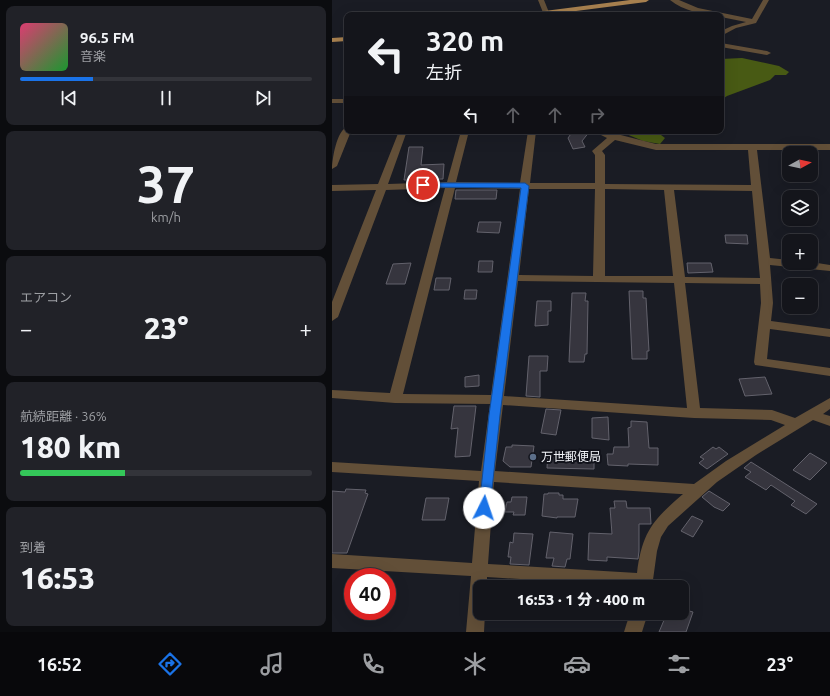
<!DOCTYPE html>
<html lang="ja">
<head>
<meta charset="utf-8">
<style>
  :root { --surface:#14151b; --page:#212228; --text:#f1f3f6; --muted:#9d9fa3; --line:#33343a; --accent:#1a73e8 }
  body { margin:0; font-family:Ubuntu,"Noto Sans JP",sans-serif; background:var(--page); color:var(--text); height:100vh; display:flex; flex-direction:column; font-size:15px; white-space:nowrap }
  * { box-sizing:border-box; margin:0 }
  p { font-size:13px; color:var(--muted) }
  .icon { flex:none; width:22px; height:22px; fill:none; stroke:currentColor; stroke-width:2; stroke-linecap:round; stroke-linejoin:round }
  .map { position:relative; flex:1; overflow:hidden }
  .side { display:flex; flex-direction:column; gap:6px; padding:6px; background:#0b0c0f; width:332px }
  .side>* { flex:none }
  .guide { position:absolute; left:12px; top:12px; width:380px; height:122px; border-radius:8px; box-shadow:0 4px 16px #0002,0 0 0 1px var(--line); background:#14151b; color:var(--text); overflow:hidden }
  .needle { width:26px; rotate:82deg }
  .tools { position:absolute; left:450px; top:146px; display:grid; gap:8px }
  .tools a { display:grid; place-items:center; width:36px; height:36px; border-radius:8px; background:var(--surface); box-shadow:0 4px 16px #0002,0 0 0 1px var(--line); font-size:20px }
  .speed { position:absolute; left:12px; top:568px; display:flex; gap:8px; font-size:20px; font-weight:700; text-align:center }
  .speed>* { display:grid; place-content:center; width:52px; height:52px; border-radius:50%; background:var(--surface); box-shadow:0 4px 16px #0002,0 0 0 1px var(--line); line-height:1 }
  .speed .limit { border:6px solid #d22; background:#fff; color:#111 }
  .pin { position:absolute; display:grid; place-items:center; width:34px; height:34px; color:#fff; margin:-17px; border:2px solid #fff; border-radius:50%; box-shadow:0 1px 4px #0007 }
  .me { position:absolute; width:44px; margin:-22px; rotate:4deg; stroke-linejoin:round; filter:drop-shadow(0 0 3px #0008) }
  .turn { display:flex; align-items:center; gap:14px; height:84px; padding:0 16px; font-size:18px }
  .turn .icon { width:52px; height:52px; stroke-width:2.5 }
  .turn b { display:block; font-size:28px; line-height:34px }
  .lanes { display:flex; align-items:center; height:38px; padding:0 16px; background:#0003; justify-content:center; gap:20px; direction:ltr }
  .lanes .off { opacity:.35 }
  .big { font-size:30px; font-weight:800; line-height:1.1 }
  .side .tile { flex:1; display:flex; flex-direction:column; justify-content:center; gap:6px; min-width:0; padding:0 14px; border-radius:8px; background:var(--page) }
  .side .dial { align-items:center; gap:0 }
  .dial b { font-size:52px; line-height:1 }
  .song { display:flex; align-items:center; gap:12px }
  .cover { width:48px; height:48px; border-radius:6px; background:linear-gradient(135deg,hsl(340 70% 55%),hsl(130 70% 35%)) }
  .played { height:4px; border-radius:2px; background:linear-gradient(90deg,var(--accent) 25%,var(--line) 25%) }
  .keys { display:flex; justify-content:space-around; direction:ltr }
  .heat { display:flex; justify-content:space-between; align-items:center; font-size:22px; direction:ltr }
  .charge { height:6px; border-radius:3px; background:linear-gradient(90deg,#34c759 36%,var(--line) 0) }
  .trip { position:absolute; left:141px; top:580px; width:216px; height:40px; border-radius:8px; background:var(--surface); box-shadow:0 4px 16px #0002,0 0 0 1px var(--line); font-weight:800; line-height:40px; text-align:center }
  .dock { display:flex; height:64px; justify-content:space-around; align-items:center; background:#08080b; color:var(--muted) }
  .dock .icon { width:28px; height:28px }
  .dock .selected { color:var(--accent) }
  .dock b { font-size:18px; color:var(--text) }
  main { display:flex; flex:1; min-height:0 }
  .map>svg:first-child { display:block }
</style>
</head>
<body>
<main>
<section class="side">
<div class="tile">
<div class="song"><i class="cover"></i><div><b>96.5 FM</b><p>音楽</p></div></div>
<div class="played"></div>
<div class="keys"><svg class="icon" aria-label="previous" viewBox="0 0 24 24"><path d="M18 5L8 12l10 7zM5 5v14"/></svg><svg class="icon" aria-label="pause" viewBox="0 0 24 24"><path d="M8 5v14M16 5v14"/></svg><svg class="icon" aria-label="next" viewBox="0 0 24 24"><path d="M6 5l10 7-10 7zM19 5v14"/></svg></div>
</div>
<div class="tile dial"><b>37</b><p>km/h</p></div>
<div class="tile"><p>エアコン</p>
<div class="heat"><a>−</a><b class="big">23°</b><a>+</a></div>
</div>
<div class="tile"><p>航続距離 · 36%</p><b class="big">180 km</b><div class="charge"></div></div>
<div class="tile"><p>到着</p><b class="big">16:53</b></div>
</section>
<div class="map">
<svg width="498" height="632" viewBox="0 0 498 632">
  <rect width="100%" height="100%" fill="#1a1c24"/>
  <g fill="#485a14">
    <polygon points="410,58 447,66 457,72 454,75 443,75 438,80 395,96 389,100 389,59"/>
    <polygon points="287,131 330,131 329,135 333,138 328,144 311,141"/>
  </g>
  <g fill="#36353e" stroke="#63626c">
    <polygon points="241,131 258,131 250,141 253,147 241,149 236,138"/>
    <polygon points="77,147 91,147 89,165 112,164 111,179 72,180"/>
    <polygon points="124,190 165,190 164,199 123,199"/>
    <polygon points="147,222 169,222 167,233 145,232"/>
    <polygon points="393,235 415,235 416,244 394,243"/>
    <polygon points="147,261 161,261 160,272 146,272"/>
    <polygon points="79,263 73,284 54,284 61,264"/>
    <polygon points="355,263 379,263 381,272 356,273"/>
    <polygon points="104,278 119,278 117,290 102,290"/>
    <polygon points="133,290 145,290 144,299 132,299"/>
    <polygon points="297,291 311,291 311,298 314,298 317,351 315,351 315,359 300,359"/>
    <polygon points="240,293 254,293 253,301 256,301 255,354 253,354 252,362 237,362"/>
    <polygon points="205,301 219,301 219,311 216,311 216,325 203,326"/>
    <polygon points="197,356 216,356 215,371 208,371 208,397 194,396"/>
    <polygon points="147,375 147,386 133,387 133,377"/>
    <polygon points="433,377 440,394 413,396 407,379"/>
    <polygon points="122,406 144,406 138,456 123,457 126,428 119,429"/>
    <polygon points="214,409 229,410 224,435 209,433"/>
    <polygon points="276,417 277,440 260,438 260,418"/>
    <polygon points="299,421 315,422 317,448 326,448 326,465 296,464 296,466 276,465 275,454 281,454 282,447 297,447 296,428 299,427"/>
    <polygon points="180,445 202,446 199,467 178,467 171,461 174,447 180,447"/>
    <polygon points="381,447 384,449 387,447 396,454 375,469 367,463 372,459 368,457"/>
    <polygon points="216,451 262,453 262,469 215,468"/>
    <polygon points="478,453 495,463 478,480 461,470"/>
    <polygon points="419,462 485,504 474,514 459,505 463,501 439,485 434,490 413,477 419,472 412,468"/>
    <polygon points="14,489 34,490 33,493 36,494 15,553 0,553 0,491 13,492"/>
    <polygon points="377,491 398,504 391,511 382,507 370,497"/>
    <polygon points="216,493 227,493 227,495 231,495 231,499 246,499 243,517 225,517 225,518 210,516 212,494 216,494"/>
    <polygon points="180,497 195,497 193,515 181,515 182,512 173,512 175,502 179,502"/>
    <polygon points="94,498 117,498 113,520 90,520"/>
    <polygon points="282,501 294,501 295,508 318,508 319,524 307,524 307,551 306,559 275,557 275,561 256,560 257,533 280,534 278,508 283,508"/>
    <polygon points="360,516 371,521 361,537 349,531"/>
    <polygon points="218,532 241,534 238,559 235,559 233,567 220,566 222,558 214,558"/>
    <polygon points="182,533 201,534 197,565 178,564 179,557 176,557 178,542 181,543"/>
    <polygon points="350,609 361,612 354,632 327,632 335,613 350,613"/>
  </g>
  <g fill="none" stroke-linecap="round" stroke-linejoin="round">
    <g fill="#624f38" fill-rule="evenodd">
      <polygon points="206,0 212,0 218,15 212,15"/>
      <path d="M338,0H347L366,8L420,19L431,0H437L424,23L404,28L389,36V31L400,26L414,22L389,17V15C372,15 351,11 338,0Z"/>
      <polygon points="389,43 435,51 439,53 435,55 389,47"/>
      <rect x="0" y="99" width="15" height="4"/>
      <path d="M15,127V131H19L5,166L0,169C0,159 5,130 15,127Z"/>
      <path d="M67,131H75L56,184L115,182L129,131H137L124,182L188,183L196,131H204L198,183H263V155L260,151L275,138L261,131H273L324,144H498V150H425L438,258L457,260V263L479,262L498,265V271L438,265L441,303L439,321L498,329V337L438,329L435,359L498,368V376L423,365L422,362L429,303L428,284L353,283L368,408L440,410L463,418L498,398V409L491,414L498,416V426L481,420L424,455L385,482L336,526L329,537L325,551L320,587L155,577V587H148V613H153L152,632H134L139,576L0,568V554L140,563L147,481L0,472V462L149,471L158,404L63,403L0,398V390L58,393L113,188L54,190L6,317L0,321V302L44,190L0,191V185L46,184ZM283,140L324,150H416L419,185L273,184V155L270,151ZM123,188L188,189L159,395L71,394ZM197,189H263L261,276L187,275ZM273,189L332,190L341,276H273ZM342,190L420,191L428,278L353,277ZM186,281L342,283L355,408L172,396ZM171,405L362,418L439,420L453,425L394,461L362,484L163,471ZM162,482L348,494H351C321,520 310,532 305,573L156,564Z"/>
      <polygon points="298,613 316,613 310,632 292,632"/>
    </g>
    <g fill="#a7804f" fill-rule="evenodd">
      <polygon points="298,0 317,0 314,2 213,15 194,15 197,13"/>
      <polygon points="15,37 15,41 0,42 0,38"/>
    </g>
  </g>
  <polygon fill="#1a73e8" stroke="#114b97" points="89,183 193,183 197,186 168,415 158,508 156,511 148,511 147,508 157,415 189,188 91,187 89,186"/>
  <circle fill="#5c6f8a" stroke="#12131b" stroke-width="1.5" cx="201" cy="457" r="4"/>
  <g text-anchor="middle" stroke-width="4" stroke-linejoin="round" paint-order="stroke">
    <g font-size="12" fill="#f1f3f8" stroke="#12131b" text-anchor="start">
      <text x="209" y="461">万世郵便局</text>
    </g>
  </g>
</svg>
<div class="tools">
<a><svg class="needle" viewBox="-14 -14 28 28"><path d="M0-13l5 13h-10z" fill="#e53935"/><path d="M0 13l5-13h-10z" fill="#9d9fa3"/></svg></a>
<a><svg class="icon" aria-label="layers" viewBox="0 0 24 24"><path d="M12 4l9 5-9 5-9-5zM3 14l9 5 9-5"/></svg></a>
<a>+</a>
<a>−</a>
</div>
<div class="speed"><div class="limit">40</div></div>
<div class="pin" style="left:91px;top:185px;background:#d93025"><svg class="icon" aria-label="arrive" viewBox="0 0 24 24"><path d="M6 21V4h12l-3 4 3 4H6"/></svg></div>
<svg class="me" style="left:152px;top:508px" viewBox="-20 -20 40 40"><circle r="19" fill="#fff"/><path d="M0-13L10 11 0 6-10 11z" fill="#1a73e8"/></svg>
<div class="trip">16:53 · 1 分 · 400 m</div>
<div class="guide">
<div class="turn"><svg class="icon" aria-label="left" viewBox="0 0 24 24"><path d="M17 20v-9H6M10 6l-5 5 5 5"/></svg><div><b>320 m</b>左折</div></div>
<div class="lanes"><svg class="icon" aria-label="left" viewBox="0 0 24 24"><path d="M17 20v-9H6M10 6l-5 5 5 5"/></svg><svg class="icon off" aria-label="ahead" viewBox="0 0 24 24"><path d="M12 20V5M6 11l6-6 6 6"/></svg><svg class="icon off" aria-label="ahead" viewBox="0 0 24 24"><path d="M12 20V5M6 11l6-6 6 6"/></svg><svg class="icon off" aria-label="right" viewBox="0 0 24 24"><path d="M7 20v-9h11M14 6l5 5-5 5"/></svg></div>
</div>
</div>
</main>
<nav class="dock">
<b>16:52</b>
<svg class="icon selected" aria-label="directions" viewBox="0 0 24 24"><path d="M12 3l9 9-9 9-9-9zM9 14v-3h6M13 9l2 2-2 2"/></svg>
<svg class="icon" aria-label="music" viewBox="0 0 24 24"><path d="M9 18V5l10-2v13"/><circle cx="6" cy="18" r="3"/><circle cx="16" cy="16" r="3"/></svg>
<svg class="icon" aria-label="phone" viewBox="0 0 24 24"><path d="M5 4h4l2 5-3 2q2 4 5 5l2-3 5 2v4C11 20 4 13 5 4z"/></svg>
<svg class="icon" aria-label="climate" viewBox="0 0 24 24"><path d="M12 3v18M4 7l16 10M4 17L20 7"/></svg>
<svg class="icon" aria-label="car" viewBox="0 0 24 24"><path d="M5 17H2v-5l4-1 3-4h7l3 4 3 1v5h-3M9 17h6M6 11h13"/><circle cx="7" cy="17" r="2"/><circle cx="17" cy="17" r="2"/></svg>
<svg class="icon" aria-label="filters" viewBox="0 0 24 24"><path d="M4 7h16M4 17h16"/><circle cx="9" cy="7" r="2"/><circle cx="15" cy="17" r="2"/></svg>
<b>23°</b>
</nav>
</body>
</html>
